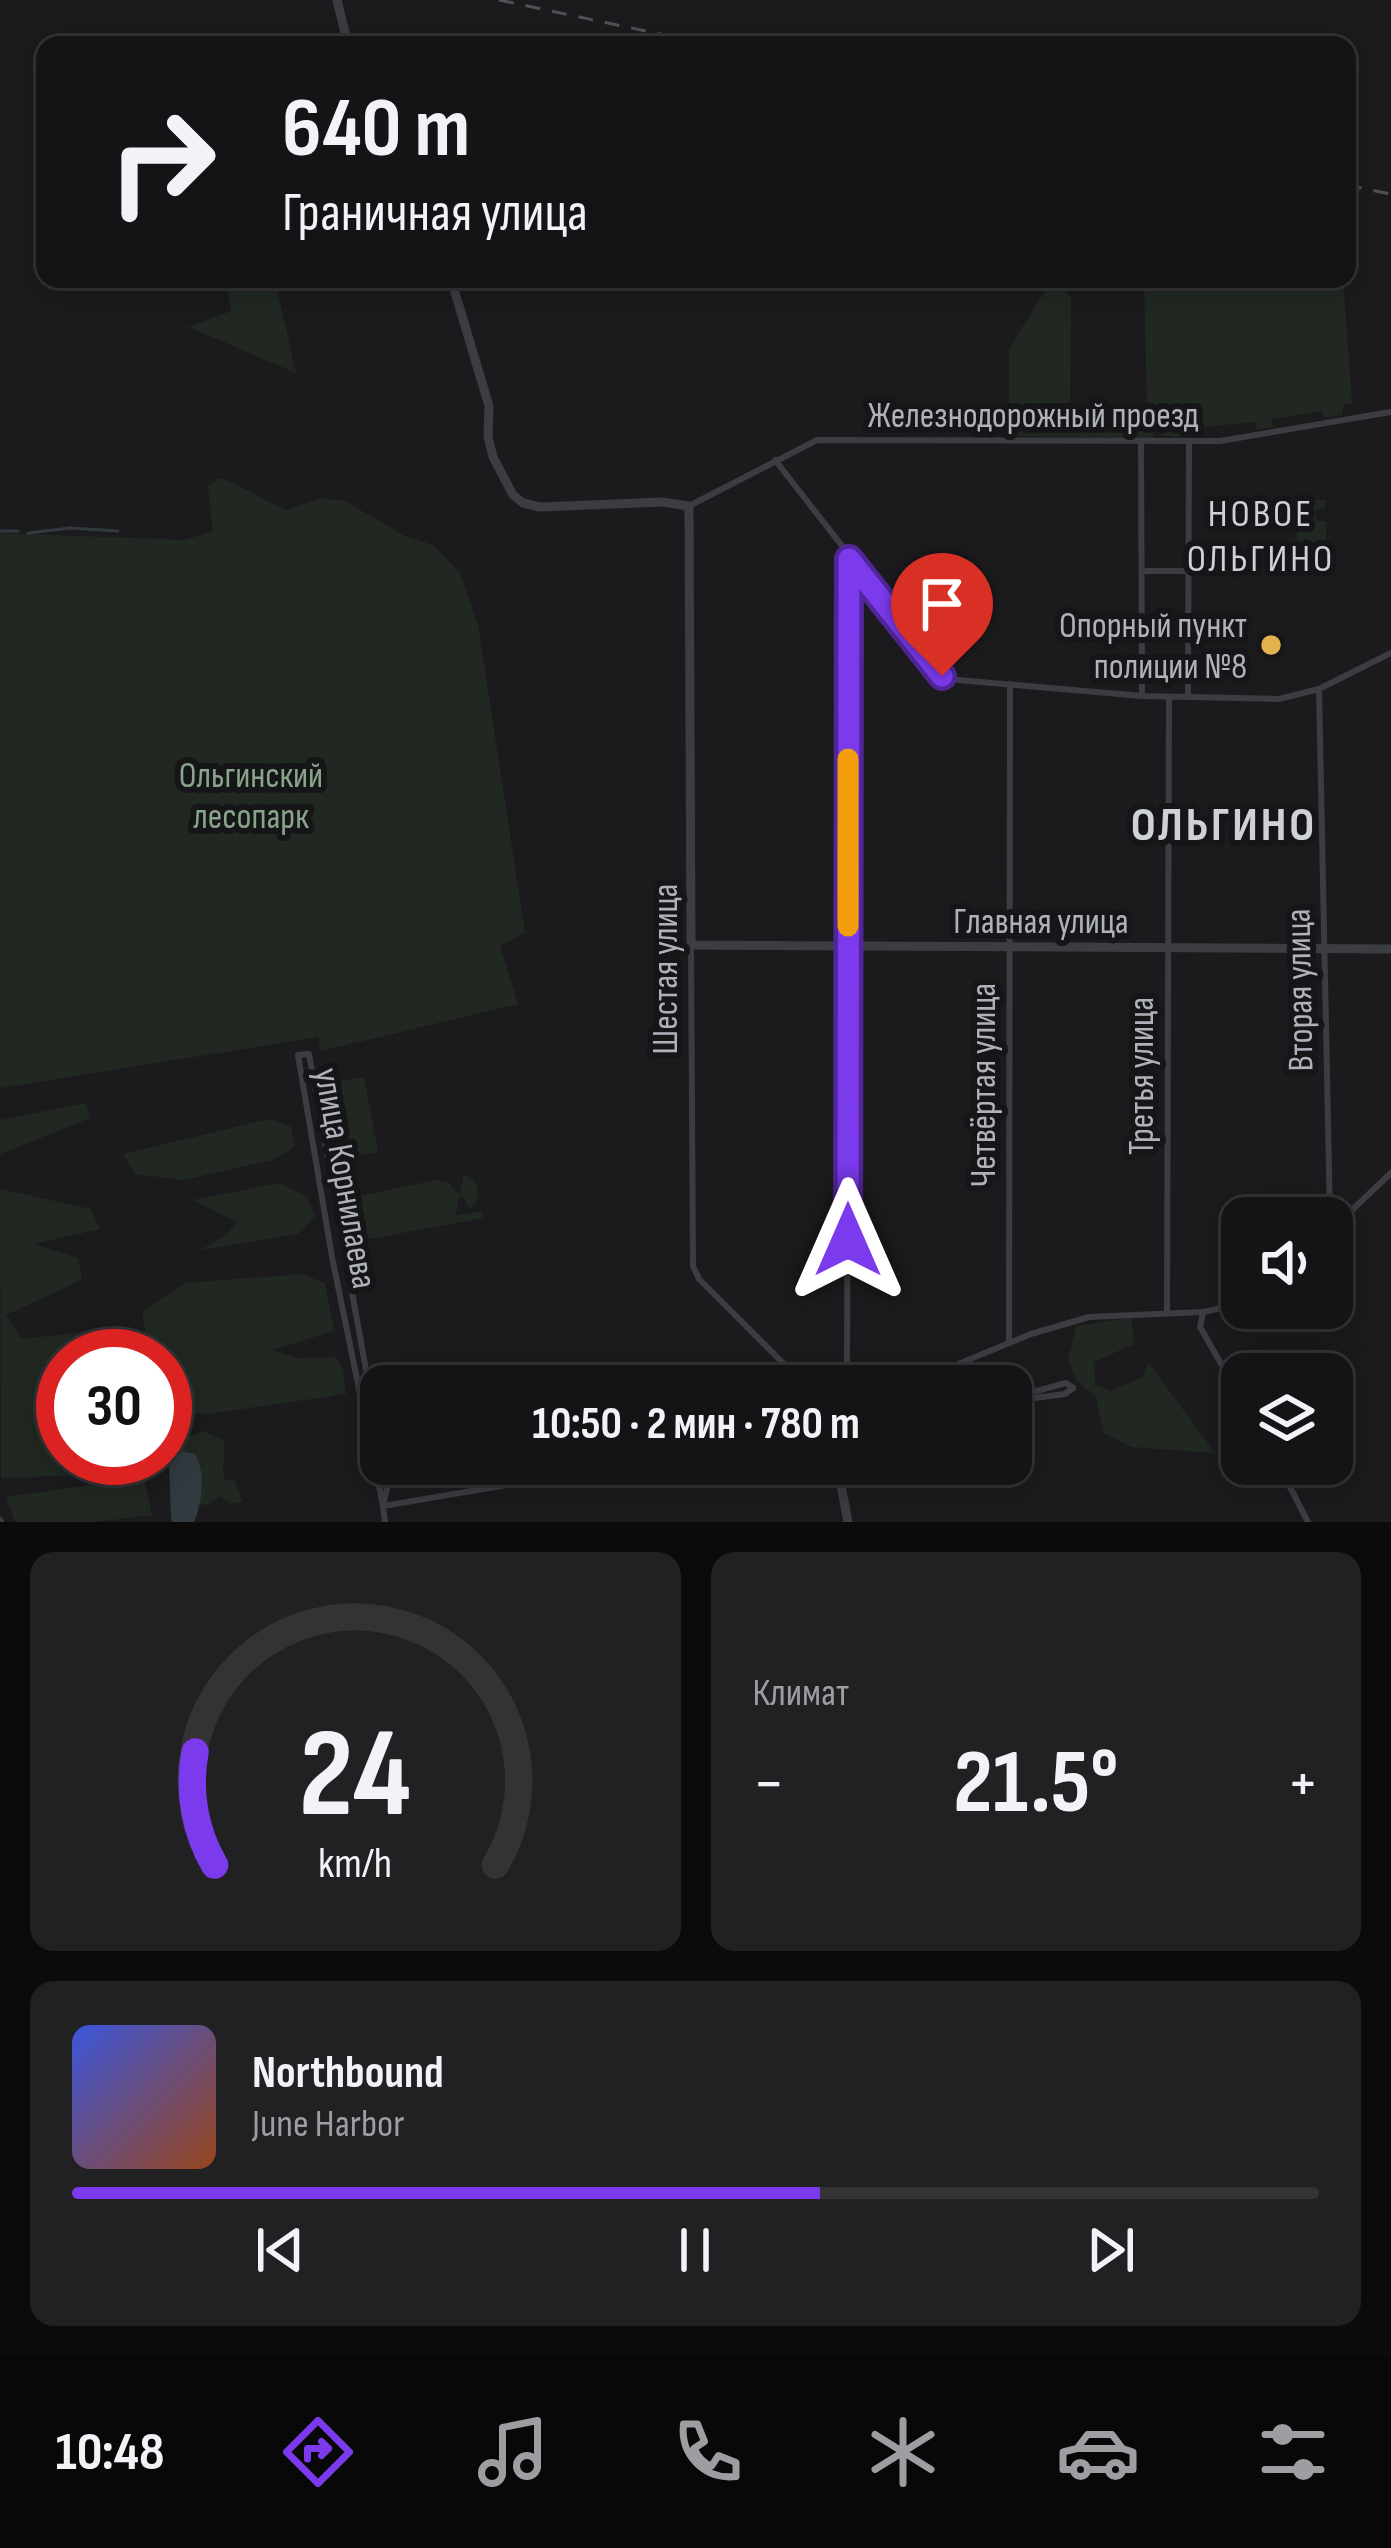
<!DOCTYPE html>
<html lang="ru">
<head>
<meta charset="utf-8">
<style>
  :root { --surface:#141416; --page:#212123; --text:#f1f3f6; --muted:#9d9ea1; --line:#333335; --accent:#7c3aed }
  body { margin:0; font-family:"Sofia Sans Condensed",sans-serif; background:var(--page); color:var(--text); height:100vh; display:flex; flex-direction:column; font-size:45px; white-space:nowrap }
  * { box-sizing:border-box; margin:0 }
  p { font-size:39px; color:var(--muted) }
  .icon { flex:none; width:66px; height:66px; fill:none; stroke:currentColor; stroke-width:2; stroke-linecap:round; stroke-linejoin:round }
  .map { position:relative; height:1522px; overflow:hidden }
  .side { display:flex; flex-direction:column; gap:30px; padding:30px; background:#0b0b0c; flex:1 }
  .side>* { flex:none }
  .top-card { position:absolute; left:36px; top:36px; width:1320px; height:252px; border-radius:24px; box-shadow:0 6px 30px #0003,0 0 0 3px var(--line); background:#141416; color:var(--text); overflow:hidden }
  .tools { position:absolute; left:1221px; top:1197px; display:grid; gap:24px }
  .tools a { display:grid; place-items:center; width:132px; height:132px; border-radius:24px; background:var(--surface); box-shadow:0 6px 30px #0003,0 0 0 3px var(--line); font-size:60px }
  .speed { position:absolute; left:36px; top:1329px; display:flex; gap:24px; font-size:60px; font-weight:700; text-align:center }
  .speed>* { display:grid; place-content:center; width:156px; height:156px; border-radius:50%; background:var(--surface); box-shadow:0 6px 30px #0003,0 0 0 3px var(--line); line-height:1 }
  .speed .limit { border:18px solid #d22; background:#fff; color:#111 }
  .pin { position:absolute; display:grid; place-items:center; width:102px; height:102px; color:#fff; margin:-123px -51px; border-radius:50% 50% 50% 0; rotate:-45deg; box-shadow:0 0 12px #0007 }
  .pin .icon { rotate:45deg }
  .me { position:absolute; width:132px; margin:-66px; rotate:0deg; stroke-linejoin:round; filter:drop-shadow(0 0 9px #0008) }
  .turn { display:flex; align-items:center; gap:42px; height:252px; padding:0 48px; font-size:54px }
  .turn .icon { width:156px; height:156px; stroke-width:2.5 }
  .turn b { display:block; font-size:84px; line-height:102px }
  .big { font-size:90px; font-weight:700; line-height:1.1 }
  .side .widget { flex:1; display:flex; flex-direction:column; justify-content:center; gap:18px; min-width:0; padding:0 42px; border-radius:24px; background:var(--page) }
  .side .dial { align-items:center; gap:0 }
  .dial svg { height:312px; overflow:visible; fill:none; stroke:var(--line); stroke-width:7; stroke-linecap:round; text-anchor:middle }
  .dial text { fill:var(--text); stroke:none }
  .song { display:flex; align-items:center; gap:36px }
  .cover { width:144px; height:144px; border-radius:18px; background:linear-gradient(135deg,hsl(230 70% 55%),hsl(20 70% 35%)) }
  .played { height:12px; border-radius:6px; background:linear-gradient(90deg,var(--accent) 60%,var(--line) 60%) }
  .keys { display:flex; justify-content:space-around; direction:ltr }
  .heat { display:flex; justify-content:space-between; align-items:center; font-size:66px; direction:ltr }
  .side .tiles { flex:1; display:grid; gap:30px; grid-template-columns:1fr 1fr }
  .widget:last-child { grid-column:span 2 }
  .trip { position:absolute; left:360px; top:1365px; width:672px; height:120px; border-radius:24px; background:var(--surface); box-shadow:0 6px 30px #0003,0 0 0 3px var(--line); font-weight:700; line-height:120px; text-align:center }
  .menu { display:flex; height:192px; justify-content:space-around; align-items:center; background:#080809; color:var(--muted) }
  .menu .icon { width:84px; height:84px }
  .menu .selected { color:var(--accent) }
  .menu b { font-size:54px; color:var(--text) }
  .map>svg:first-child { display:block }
</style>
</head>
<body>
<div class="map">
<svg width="1391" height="1522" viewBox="0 0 1391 1522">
  <rect width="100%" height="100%" fill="#1b1b1d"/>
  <g fill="#212822">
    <polygon points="243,279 275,279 296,373 189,327 231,311 226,282"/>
    <polygon points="1052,279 1064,279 1061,284 1071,297 1070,424 1146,426 1149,422 1155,425 1153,438 1009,436 1009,349"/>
    <polygon points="1144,279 1343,279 1352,403 1344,404 1342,415 1324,418 1322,411 1272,419 1273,427 1257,430 1255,422 1193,428 1192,436 1163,436 1159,421 1147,415"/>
    <path d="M219,478C244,486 262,500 287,510L321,498L345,501L405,536L433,545L460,573L478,625L525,932L500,946L518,1004L321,1051L318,1037L0,1088V533L185,540L213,531L208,486Z"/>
    <polygon points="1286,500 1325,500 1325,508 1315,509 1316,521 1326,521 1326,540 1316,540 1316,552 1326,552 1334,572 1310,571 1288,550 1287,540 1297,539 1297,528 1287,528"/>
    <polygon points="364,1077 378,1152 347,1158 334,1082"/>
    <polygon points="86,1103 90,1118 0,1154 0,1120"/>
    <polygon points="270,1119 291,1127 295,1146 273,1160 183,1180 135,1174 123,1154"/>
    <polygon points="464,1174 475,1181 479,1198 470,1209 463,1196 459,1197 455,1216 481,1211 483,1218 354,1242 352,1234 358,1232 351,1213 360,1196 436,1180 449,1183 459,1195"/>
    <polygon points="280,1183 307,1197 315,1216 298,1234 201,1250 227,1234 237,1222 193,1200"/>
    <polygon points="0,1189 91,1209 100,1229 34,1244 78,1258 82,1280 6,1315 21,1339 123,1328 126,1356 63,1356 63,1458 138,1458 84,1475 1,1478"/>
    <polygon points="301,1274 325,1283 334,1331 272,1350 298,1358 335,1357 343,1369 346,1394 208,1414 165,1413 165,1356 150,1356 142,1312 185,1283"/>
    <polygon points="1131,1318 1134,1344 1094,1362 1095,1385 1111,1391 1144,1376 1148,1362 1215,1453 1132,1447 1104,1433 1096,1397 1077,1381 1068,1360 1077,1326"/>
    <path d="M204,1431L223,1440C227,1455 220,1466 225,1480L235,1481L242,1502L231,1504L221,1496L206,1505L198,1504L201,1491L191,1452L165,1456V1445Z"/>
    <polygon points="144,1477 152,1515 94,1522 15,1522 6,1497"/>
  </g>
  <path fill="#323a40" d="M181,1451L195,1454C206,1472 202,1503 194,1522H172L171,1518L169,1463L172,1455Z"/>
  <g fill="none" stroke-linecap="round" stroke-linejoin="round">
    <g stroke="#323a40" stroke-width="3">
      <polyline points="0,531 18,531"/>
      <polyline points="28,533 70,528 118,531"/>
    </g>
    <g stroke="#3c3d42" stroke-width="6">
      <polyline points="1141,441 1142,696"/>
      <polyline points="775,460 946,679 1142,696 1279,699 1319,689 1391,653"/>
      <polyline points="689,506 817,440 1220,441 1391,412"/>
      <polyline points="1142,571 1189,571"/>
      <polyline points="1319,689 1330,1218"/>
      <polyline points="1188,697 1189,443"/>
      <polyline points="691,945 693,1266 699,1279 806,1386"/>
      <polyline points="298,1055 332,1257 383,1506 387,1488 383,1464"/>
      <polyline points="298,1055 309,1054 381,1453"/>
      <polyline points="1332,1229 1391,1173"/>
      <polyline points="1167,1311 1169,697"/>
      <polyline points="1203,1312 1200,1327 1242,1400"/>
      <polyline points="1009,1343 1010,684"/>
      <polyline points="847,1386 849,558"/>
      <polyline points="878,1386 939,1372 1031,1334 1089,1317 1203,1312 1217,1309 1242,1292"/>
      <polyline points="1011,1398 1066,1383 1073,1388"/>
      <polyline points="1011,1401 1065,1394 1073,1388"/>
      <polyline points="1278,1464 1308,1522"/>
      <polyline points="0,1520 1,1522"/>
      <polyline points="385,1522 383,1506 632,1464"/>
    </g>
    <g stroke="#3c3d42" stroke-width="9">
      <polyline points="337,0 348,45"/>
      <polyline points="451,279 489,406 488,437 493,457 513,495 523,503 540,507 662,502 689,506 691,945 1391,949"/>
      <polyline points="837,1464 848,1522"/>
    </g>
    <g stroke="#4f5156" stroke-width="3" stroke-dasharray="15 12" stroke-linecap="butt">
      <polyline points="499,0 712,45"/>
      <polyline points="1347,185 1391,194"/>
    </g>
  </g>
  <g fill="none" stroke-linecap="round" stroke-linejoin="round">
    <defs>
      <polyline id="route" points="848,1240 849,559 942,676"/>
    </defs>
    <use href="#route" stroke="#51269a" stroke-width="30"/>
    <use href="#route" stroke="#7c3aed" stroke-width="21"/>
    <polyline stroke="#f59e0b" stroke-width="21" points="848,926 848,759"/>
  </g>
  <circle fill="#e3b24d" stroke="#161618" stroke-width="4.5" cx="1271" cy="645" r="12"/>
  <g text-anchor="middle" stroke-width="12" stroke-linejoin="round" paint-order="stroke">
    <g font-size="36" fill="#afb2bb" stroke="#161618">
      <text x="1033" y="427">Железнодорожный проезд</text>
      <text x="1041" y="933">Главная улица</text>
      <text transform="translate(664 969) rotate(-90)" y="13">Шестая улица</text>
      <text transform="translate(1298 990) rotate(-91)" y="13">Вторая улица</text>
      <text transform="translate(1140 1076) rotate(-90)" y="13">Третья улица</text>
      <text transform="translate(982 1085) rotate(-90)" y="13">Четвёртая улица</text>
      <text transform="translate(347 1178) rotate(80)" y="13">улица Корнилаева</text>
    </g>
    <g font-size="36" fill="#afb2bb" stroke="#161618" text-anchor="end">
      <text x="1247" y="637">Опорный пункт<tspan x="1247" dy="41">полиции №8</tspan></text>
    </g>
    <g font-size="36" fill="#88a48a" stroke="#161618">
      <text x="251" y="787">Ольгинский<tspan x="251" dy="41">лесопарк</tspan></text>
    </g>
    <g font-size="39" letter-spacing="3" fill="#cfd1d8" stroke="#161618">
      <text x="1261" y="526">НОВОЕ<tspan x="1261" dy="45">ОЛЬГИНО</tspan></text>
    </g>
    <g font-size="48" font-weight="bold" letter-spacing="3" fill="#cfd1d8" stroke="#161618">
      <text x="1224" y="840">ОЛЬГИНО</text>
    </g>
  </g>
</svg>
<div class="tools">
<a><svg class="icon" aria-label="sound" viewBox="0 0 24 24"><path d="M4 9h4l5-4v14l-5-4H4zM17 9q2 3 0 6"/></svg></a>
<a><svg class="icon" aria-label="layers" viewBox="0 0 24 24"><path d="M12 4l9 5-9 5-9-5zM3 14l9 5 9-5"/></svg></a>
</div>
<div class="speed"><div class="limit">30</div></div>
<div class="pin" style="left:942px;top:676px;background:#d93025"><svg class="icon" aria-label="arrive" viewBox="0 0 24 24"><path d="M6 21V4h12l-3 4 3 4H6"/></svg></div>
<svg class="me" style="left:848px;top:1240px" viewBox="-20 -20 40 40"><path d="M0-17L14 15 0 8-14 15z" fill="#7c3aed" stroke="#fff" stroke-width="4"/></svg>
<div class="trip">10:50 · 2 мин · 780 m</div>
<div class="top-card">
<div class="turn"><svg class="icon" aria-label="right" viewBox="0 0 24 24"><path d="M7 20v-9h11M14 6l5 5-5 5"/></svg><div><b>640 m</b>Граничная улица</div></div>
</div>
</div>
<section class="side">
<div class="tiles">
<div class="widget dial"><svg viewBox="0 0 100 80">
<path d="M14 69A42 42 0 1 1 86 69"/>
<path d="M14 69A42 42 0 0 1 9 40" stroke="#7c3aed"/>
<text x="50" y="56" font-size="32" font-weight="700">24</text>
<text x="50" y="72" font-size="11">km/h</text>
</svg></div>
<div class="widget"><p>Климат</p>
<div class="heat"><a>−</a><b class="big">21.5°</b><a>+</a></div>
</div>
<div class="widget">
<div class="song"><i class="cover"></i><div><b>Northbound</b><p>June Harbor</p></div></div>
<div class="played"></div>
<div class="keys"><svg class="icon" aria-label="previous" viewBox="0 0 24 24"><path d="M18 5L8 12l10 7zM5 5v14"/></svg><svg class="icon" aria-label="pause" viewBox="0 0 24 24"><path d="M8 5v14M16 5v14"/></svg><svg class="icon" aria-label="next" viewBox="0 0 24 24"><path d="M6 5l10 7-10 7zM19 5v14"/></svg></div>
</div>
</div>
</section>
<nav class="menu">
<b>10:48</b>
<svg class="icon selected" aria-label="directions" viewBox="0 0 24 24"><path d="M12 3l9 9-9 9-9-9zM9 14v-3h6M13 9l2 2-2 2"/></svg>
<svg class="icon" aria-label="music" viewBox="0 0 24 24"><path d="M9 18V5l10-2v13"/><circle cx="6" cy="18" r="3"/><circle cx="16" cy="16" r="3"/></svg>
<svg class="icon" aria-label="phone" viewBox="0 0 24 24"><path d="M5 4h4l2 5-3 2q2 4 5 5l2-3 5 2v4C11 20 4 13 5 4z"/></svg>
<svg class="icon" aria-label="climate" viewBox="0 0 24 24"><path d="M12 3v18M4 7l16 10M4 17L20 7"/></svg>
<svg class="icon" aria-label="car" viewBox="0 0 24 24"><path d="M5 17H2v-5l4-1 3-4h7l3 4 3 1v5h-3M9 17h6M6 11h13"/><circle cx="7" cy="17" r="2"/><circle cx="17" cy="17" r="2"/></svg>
<svg class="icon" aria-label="filters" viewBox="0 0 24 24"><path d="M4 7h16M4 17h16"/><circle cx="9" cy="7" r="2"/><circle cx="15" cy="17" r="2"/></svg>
</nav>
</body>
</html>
